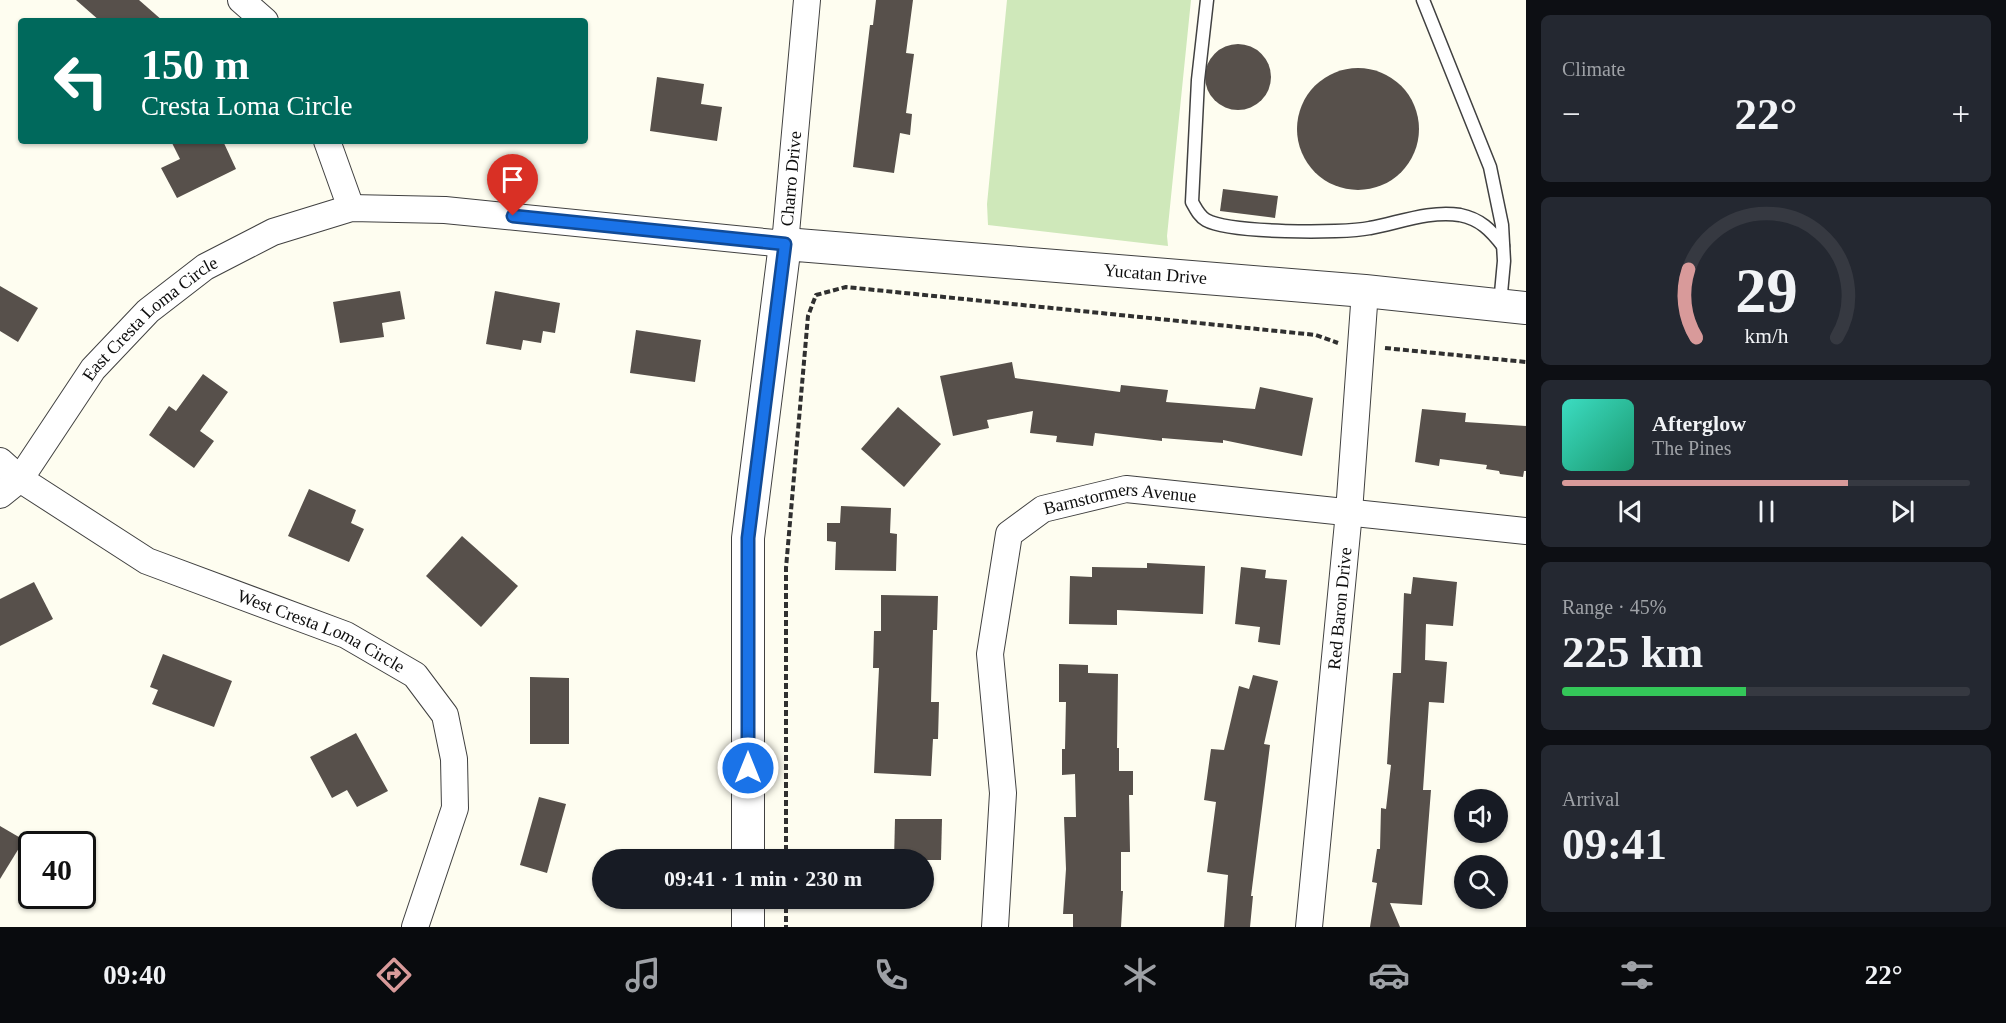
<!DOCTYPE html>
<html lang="en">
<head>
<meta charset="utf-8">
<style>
  :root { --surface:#171b24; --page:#242831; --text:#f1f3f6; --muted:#9ea1a6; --line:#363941; --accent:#d89a9a }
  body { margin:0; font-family:"Times New Roman",serif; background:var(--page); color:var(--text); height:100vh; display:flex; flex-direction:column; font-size:22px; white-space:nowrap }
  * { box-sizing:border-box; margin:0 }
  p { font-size:20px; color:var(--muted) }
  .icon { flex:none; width:33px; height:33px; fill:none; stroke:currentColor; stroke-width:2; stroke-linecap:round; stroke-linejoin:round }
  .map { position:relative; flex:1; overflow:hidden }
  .drawer { display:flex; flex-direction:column; gap:15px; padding:15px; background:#0d0f14; width:480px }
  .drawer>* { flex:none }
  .banner { position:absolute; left:18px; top:18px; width:570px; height:126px; border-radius:6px; box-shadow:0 2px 4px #0004; background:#00695c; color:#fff; overflow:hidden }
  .fabs { position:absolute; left:1454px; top:789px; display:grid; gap:12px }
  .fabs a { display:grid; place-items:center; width:54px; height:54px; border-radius:50%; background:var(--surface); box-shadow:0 2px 4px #0004; font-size:30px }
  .speed { position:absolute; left:18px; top:831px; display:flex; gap:12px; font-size:30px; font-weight:700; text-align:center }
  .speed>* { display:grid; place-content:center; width:78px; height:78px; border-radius:50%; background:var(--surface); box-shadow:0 2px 4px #0004; line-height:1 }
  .speed .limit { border:3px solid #111; border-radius:9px; background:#fff; color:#111 }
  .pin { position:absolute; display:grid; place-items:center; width:51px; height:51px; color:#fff; margin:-62px -26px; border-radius:50% 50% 50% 0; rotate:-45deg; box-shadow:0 0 6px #0007 }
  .pin .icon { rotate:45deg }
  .me { position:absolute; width:66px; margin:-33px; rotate:0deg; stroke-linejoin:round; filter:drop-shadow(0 0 4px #0008) }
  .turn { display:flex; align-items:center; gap:21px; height:126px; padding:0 24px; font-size:27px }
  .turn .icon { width:78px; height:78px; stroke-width:2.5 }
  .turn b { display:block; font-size:42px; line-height:51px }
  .big { font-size:45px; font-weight:600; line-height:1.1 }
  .drawer .card { flex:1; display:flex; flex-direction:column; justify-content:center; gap:9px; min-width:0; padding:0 21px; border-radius:9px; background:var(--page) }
  .drawer .dial { align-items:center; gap:0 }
  .dial svg { height:156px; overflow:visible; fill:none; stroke:var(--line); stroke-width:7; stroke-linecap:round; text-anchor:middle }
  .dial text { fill:var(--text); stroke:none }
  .song { display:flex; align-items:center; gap:18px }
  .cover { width:72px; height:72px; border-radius:9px; background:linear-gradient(135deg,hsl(170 70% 55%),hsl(160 70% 35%)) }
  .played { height:6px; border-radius:3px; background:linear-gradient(90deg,var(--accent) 70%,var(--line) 70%) }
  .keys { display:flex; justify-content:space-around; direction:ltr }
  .heat { display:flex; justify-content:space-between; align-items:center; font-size:33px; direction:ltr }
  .charge { height:9px; border-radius:4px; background:linear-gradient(90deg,#34c759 45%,var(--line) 0) }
  .trip { position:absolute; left:592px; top:849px; width:342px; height:60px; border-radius:30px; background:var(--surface); box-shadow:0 2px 4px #0004; font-weight:600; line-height:60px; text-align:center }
  .menu { display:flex; height:96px; justify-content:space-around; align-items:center; background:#090b0e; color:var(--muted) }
  .menu .icon { width:42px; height:42px }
  .menu .selected { color:var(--accent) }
  .menu b { font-size:27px; color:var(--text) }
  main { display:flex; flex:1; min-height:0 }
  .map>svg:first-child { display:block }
</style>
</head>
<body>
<main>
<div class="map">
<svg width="1526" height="927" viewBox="0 0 1526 927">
  <rect width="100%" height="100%" fill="#fefdf0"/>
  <polygon fill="#cfe8ba" points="1007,0 1191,0 1167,236 1168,246 988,225 987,204"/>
  <g fill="#57504b">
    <polygon points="76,0 139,0 163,21 100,21"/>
    <polygon points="876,0 913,0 906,53 914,54 906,113 912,114 910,135 900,133 894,173 853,167 870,25 873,25"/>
    <circle cx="1238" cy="77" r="33"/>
    <circle cx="1358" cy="129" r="61"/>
    <polygon points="657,77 704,84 701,104 722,107 717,141 650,131"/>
    <polygon points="171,141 223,141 236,169 177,198 161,168 180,159"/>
    <polygon points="1223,189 1278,196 1275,218 1220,211"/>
    <polygon points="0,286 38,308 18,342 0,331"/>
    <polygon points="400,291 405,319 382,323 384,337 340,343 333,302"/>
    <polygon points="495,291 560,303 555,333 543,331 541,343 523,340 521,350 486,344"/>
    <polygon points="636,330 701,340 695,382 630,373"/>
    <polygon points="1012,362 1015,378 1120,392 1121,385 1168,390 1166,402 1255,409 1260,387 1313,398 1302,456 1223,440 1223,443 1162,438 1162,441 1095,433 1093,446 1056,442 1057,436 1030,433 1033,411 987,420 989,428 953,436 940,376"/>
    <polygon points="203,374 228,392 200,431 214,441 194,468 149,435 169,406 176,411"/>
    <polygon points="898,407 941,444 904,487 861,449"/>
    <polygon points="1422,409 1466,413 1465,422 1526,426 1526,471 1524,471 1523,477 1500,474 1499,471 1486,469 1487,465 1440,459 1439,466 1415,462"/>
    <polygon points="309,489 356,510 351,523 364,529 349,562 288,536"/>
    <polygon points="841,506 891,508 890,533 897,534 896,571 835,570 836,542 827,541 827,523 840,523"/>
    <polygon points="462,536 518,586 481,627 426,576"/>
    <polygon points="1147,563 1205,566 1203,614 1117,610 1117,625 1069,624 1070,576 1092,577 1092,567 1147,568"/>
    <polygon points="1241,567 1266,570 1265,578 1287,580 1280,645 1258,642 1260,627 1235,624"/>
    <polygon points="1413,577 1457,582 1453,626 1426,624 1425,660 1447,662 1444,703 1429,702 1423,790 1431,790 1422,905 1390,903 1400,927 1370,927 1377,883 1372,882 1377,849 1380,849 1381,808 1386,809 1391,765 1387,764 1393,673 1401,673 1404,593 1411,594"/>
    <polygon points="34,582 53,619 0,646 0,599"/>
    <polygon points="881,595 938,596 937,630 933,630 931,702 939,702 938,739 933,739 931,776 874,773 879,668 873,668 874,631 881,631"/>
    <polygon points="163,654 232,681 214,727 152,704 158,690 150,687"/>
    <polygon points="1059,664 1088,665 1088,673 1118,674 1117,748 1119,748 1119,771 1133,771 1133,795 1129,795 1130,852 1121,852 1121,891 1123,891 1121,927 1073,927 1073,914 1063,914 1066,869 1064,817 1076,817 1075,774 1062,775 1062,749 1065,749 1066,702 1059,702"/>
    <polygon points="1253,675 1278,681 1264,744 1270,745 1251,896 1253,896 1250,927 1224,927 1228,875 1207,872 1216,802 1204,800 1211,749 1224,750 1239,686 1249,689"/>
    <polygon points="530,677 569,678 569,744 530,744"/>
    <polygon points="356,733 388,791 357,807 347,790 332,798 310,757"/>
    <polygon points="539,797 566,804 547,873 520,865"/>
    <polygon points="895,819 942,819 941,860 894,860"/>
    <polygon points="0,826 24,840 0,879"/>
  </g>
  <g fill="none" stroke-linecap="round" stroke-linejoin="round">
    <defs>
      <g id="service">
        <path d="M1207,0L1198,80L1192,202C1196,209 1199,216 1206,220C1229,233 1341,234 1370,228C1398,223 1430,210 1460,215C1480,219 1491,230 1503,246"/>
        <polyline points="1423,0 1490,167 1502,225 1504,261 1500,304"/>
      </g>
      <g id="minor">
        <polyline points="241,0 265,21"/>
        <polyline points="327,141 351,208"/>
        <path id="s1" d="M0,461L20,479L147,561L346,635L415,675L445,715L454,759L455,808L415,927"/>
        <path id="s2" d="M0,495L20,479L93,369L148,311L205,267L273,232L351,208L445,210L785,244L807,0"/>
        <path id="s3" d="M995,927L1003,793L990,654L1009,534L1043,509L1126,489L1526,531"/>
        <path id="s4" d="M1309,927L1349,512L1365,291"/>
      </g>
      <g id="tertiary">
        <path id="s5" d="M748,860V538L785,244L1365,291L1526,308"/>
        <polyline points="748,927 748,898"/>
      </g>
    </defs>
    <use href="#service" stroke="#414141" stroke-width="15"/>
    <use href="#minor" stroke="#414141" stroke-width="28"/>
    <use href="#tertiary" stroke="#414141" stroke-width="34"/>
    <g stroke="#303030" stroke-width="4" stroke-dasharray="6 3" stroke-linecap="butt">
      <polyline points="1385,348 1526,362"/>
      <polyline points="786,860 786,568 808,316 816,295 846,287 1316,335 1338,343"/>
      <polyline points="786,898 786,927"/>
    </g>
    <use href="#service" stroke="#fff" stroke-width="12"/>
    <use href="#minor" stroke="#fff" stroke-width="26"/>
    <use href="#tertiary" stroke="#fff" stroke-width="32"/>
  </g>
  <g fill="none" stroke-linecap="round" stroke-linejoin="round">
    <defs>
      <polyline id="route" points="513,216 785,244 748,538 748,768"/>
    </defs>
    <use href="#route" stroke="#114b97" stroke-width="15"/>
    <use href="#route" stroke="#1a73e8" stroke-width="10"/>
  </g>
  <g text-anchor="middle" stroke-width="6" stroke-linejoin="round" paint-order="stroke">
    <g font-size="18" fill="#0e0e0e" stroke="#fff">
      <text dy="6" stroke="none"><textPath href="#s2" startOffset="969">Charro Drive</textPath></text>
      <text dy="6" stroke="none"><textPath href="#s5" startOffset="990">Yucatan Drive</textPath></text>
      <text dy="6" stroke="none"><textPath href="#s2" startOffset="234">East Cresta Loma Circle</textPath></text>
      <text dy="6" stroke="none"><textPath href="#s3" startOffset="516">Barnstormers Avenue</textPath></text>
      <text dy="6" stroke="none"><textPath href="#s4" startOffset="320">Red Baron Drive</textPath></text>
      <text dy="6" stroke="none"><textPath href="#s1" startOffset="366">West Cresta Loma Circle</textPath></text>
    </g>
  </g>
</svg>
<div class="fabs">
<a><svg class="icon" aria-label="sound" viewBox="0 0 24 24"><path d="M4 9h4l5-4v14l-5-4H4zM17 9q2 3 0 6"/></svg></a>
<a><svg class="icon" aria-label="search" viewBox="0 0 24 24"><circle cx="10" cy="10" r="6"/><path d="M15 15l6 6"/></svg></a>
</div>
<div class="speed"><div class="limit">40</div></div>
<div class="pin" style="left:513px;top:216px;background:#d93025"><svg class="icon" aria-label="arrive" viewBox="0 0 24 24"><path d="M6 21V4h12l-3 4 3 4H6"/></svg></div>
<svg class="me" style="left:748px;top:768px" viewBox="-20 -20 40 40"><circle r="17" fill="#1a73e8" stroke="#fff" stroke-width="3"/><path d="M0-11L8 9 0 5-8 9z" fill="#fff"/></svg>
<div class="trip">09:41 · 1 min · 230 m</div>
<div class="banner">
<div class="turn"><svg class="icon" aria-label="left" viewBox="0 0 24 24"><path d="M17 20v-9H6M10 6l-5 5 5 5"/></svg><div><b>150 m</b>Cresta Loma Circle</div></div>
</div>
</div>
<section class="drawer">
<div class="card"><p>Climate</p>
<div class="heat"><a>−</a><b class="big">22°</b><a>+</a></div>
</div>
<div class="card dial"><svg viewBox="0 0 100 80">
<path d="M14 69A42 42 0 1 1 86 69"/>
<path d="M14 69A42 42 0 0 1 10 34" stroke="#d89a9a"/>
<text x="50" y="56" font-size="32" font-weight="700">29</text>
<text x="50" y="72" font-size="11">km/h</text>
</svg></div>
<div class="card">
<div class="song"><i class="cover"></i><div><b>Afterglow</b><p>The Pines</p></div></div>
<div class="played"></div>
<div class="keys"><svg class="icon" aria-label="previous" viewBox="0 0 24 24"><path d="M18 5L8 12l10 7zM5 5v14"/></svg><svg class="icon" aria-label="pause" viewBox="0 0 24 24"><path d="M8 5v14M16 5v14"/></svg><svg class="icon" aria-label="next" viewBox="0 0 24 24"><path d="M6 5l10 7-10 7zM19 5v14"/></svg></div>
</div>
<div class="card"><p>Range · 45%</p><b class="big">225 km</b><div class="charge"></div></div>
<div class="card"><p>Arrival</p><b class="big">09:41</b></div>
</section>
</main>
<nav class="menu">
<b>09:40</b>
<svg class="icon selected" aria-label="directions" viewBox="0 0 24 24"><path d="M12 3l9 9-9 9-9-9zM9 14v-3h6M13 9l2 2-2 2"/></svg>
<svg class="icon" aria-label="music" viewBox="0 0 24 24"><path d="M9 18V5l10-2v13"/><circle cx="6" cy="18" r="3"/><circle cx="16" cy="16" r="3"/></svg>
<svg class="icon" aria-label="phone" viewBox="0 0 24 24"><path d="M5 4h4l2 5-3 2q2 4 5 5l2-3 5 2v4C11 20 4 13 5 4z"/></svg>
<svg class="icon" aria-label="climate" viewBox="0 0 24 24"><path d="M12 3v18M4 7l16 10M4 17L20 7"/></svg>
<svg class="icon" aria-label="car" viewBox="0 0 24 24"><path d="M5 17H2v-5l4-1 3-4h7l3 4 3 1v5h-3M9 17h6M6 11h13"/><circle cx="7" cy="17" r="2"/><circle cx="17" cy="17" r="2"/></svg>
<svg class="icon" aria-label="filters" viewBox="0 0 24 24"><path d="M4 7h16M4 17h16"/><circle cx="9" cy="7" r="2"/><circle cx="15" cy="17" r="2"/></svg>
<b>22°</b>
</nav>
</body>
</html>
